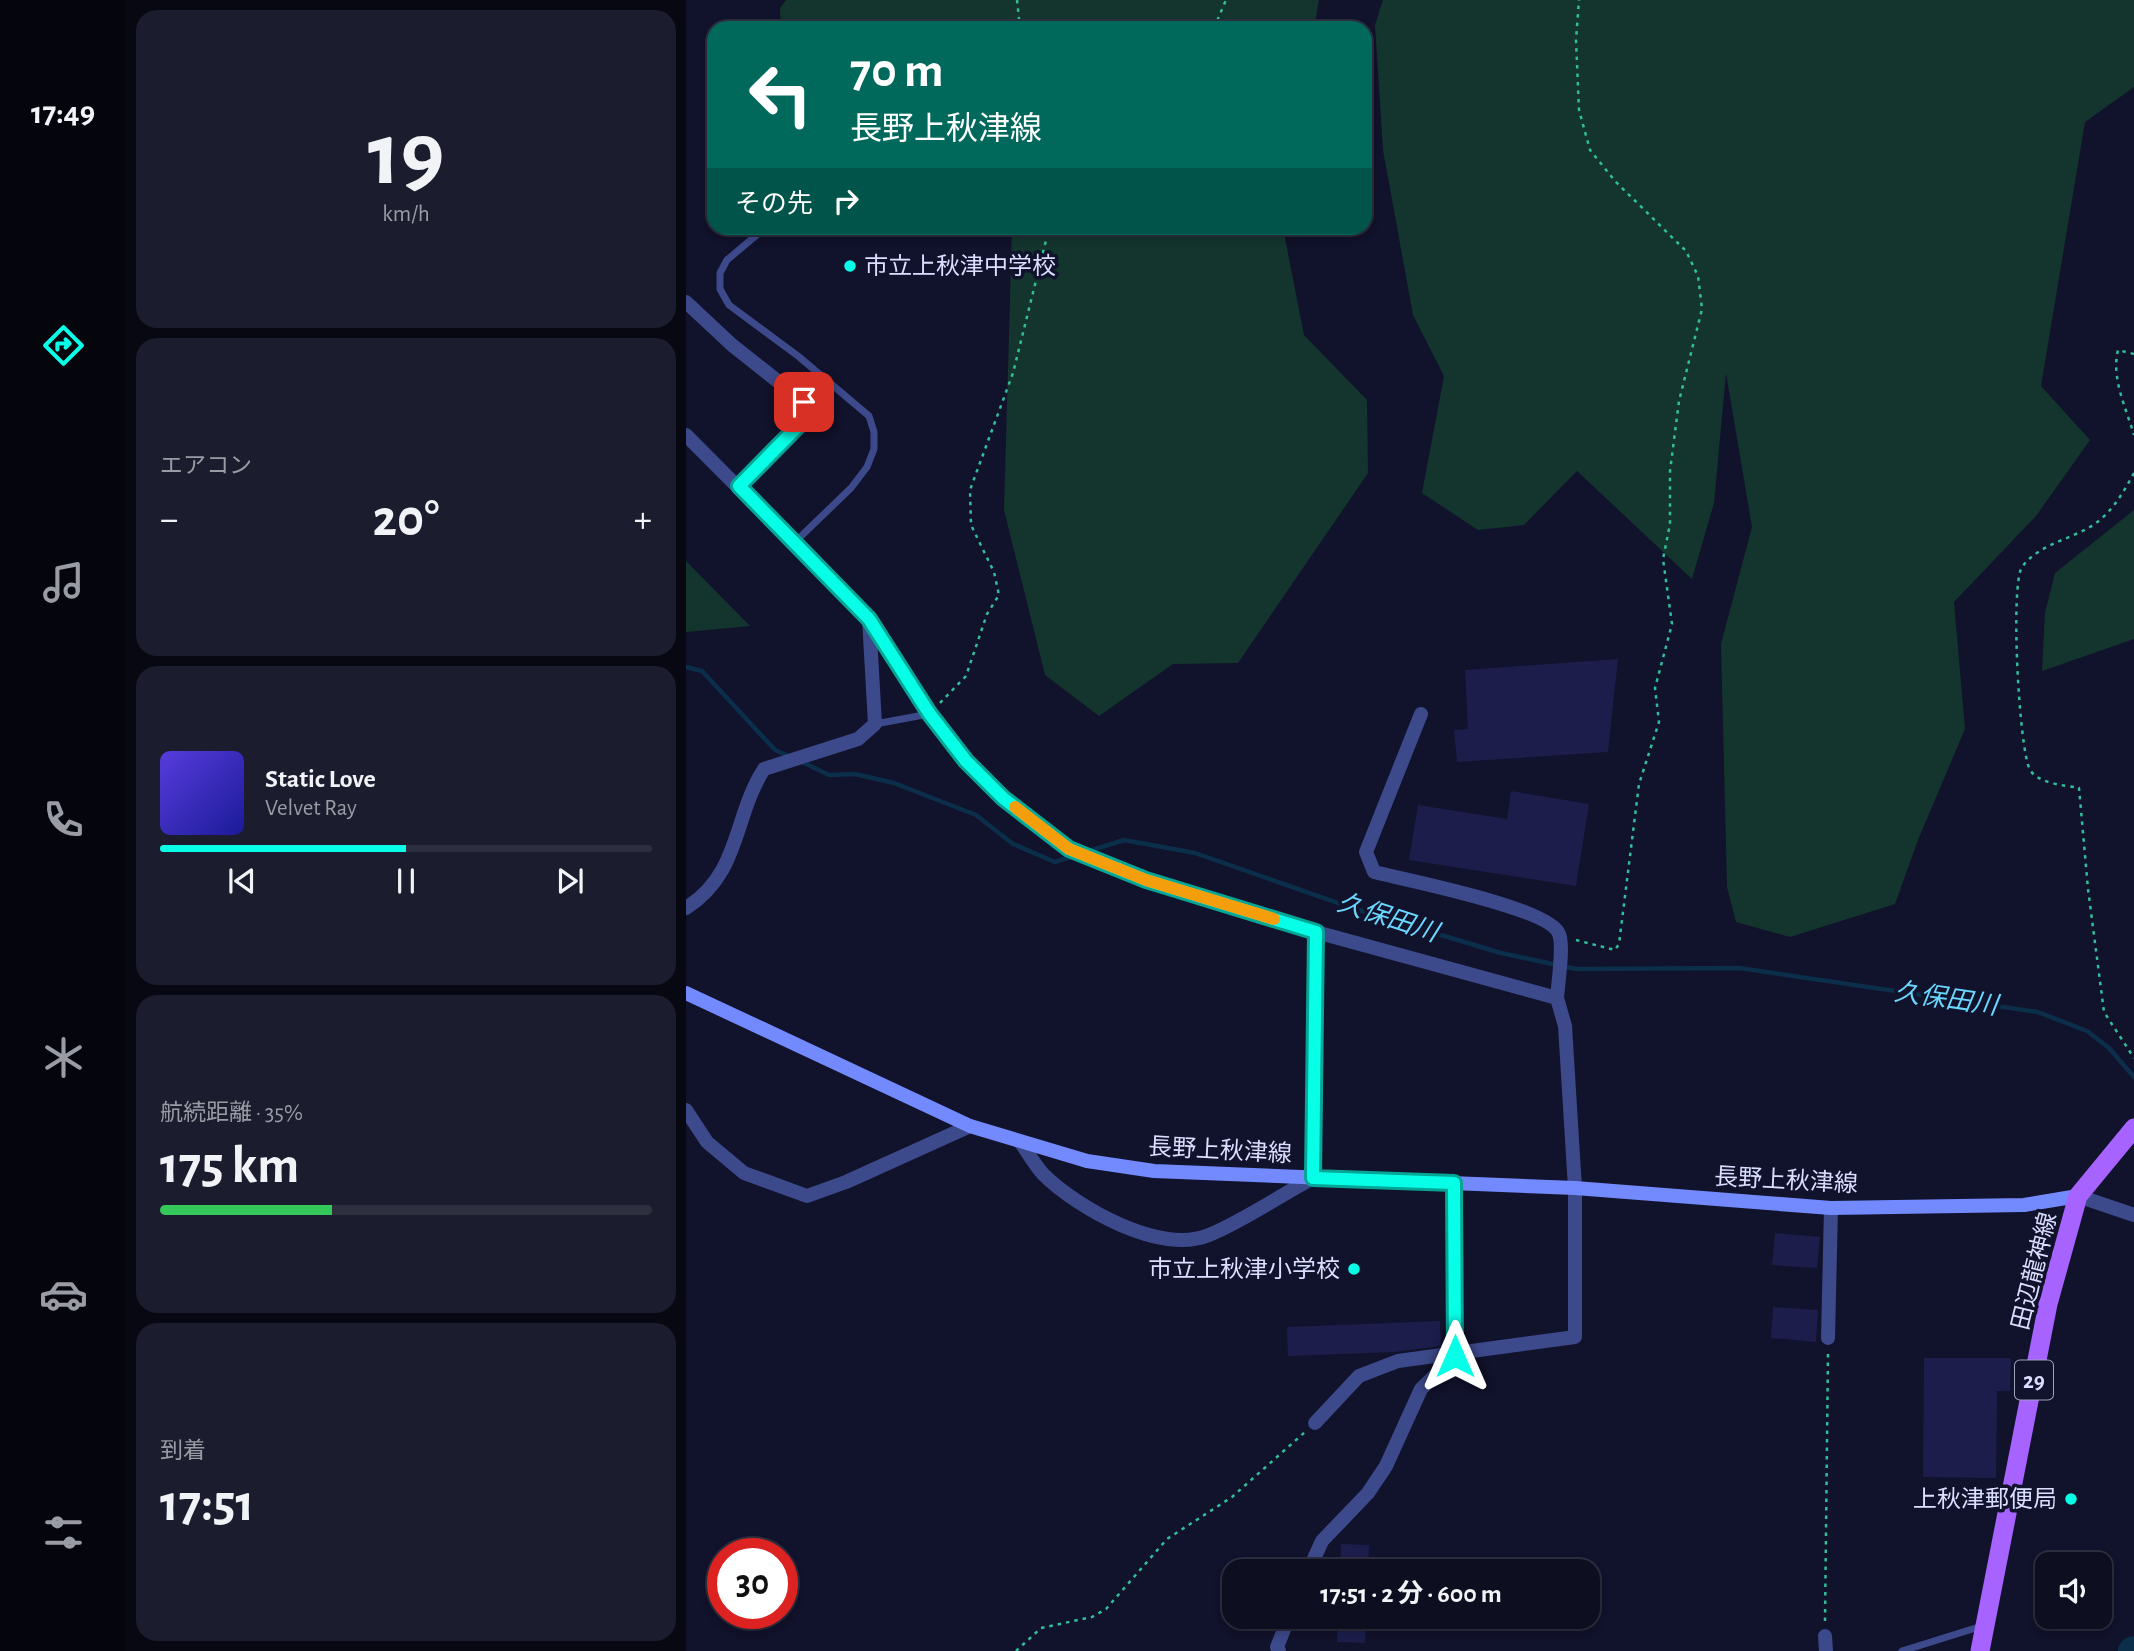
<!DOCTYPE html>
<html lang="ja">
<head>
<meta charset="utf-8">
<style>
  :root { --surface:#0d0e20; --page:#1b1c2d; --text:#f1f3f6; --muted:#9a9ca5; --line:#2d2e3e; --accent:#08ffe7 }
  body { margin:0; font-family:"Alegreya Sans","Noto Sans JP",sans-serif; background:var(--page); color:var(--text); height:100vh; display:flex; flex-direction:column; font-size:26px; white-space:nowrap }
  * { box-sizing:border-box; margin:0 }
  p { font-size:23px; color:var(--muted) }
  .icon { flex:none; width:38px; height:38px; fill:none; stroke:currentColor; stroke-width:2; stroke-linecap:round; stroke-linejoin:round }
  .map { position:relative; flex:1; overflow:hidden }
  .details { display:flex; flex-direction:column; gap:10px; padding:10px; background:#070812; width:560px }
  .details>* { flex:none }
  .guide { position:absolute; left:21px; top:21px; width:665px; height:214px; border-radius:21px; box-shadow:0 4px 10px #0003,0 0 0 2px var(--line); background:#00695c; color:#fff; overflow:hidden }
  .controls { position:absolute; left:1349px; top:1552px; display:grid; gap:14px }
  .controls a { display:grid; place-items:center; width:77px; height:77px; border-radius:14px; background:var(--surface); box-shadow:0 4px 10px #0003,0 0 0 2px var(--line); font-size:35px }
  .speed { position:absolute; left:21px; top:1538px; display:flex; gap:14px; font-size:35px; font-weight:700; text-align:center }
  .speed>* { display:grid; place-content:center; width:91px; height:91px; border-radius:50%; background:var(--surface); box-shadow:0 4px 10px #0003,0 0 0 2px var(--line); line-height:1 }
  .speed .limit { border:10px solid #d22; background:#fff; color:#111 }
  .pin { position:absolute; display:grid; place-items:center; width:60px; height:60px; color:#fff; margin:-30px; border-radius:14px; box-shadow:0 4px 10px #0006 }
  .me { position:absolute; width:77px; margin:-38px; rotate:0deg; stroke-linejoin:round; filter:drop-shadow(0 0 5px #0008) }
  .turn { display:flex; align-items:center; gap:24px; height:147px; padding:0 28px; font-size:32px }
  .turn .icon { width:91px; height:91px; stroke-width:2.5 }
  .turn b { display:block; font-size:49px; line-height:60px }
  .then { display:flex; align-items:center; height:66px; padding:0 28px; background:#0003; gap:14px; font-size:26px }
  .big { font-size:52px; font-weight:700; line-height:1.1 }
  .details .widget { flex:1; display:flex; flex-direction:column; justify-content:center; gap:10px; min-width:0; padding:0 24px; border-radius:21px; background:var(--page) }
  .details .dial { align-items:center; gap:0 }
  .dial b { font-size:91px; line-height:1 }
  .song { display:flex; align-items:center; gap:21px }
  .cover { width:84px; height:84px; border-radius:10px; background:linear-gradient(135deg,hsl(250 70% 55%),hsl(240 70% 35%)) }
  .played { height:7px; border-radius:4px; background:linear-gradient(90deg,var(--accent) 50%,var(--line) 50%) }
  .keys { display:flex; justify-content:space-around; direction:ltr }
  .heat { display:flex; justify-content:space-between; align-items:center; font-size:38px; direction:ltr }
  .charge { height:10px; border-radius:5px; background:linear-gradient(90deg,#34c759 35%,var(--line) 0) }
  .trip { position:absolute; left:536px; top:1559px; width:378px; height:70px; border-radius:21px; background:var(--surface); box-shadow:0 4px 10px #0003,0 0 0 2px var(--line); font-weight:700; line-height:70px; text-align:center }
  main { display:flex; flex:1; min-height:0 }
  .tabs { display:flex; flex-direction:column; width:126px; justify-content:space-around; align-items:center; background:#05060d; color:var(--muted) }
  .tabs .icon { width:49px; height:49px }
  .tabs .active { color:var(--accent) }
  .tabs b { font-size:32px; color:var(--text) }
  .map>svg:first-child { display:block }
</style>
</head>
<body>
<main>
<nav class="tabs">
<b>17:49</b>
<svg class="icon active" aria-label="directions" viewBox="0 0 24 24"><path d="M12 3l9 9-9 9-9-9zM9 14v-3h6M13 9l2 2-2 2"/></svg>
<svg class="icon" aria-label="music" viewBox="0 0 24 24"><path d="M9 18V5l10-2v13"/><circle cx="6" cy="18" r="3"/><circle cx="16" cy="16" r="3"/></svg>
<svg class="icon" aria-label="phone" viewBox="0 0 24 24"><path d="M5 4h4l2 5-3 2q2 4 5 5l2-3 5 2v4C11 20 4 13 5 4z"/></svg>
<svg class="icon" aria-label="climate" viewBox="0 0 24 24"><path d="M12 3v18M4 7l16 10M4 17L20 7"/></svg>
<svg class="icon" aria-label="car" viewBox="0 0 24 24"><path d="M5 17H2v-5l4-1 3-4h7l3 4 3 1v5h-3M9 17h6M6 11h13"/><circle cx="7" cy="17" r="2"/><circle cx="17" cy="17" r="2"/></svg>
<svg class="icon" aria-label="filters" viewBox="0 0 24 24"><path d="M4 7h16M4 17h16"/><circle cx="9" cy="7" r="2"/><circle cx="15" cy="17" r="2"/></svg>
</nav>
<section class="details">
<div class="widget dial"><b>19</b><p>km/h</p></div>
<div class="widget"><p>エアコン</p>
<div class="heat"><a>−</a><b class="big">20°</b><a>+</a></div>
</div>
<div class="widget">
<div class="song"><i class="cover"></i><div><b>Static Love</b><p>Velvet Ray</p></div></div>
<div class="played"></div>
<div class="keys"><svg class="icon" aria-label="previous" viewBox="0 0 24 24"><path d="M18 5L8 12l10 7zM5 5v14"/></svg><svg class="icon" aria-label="pause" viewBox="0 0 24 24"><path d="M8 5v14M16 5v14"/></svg><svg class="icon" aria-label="next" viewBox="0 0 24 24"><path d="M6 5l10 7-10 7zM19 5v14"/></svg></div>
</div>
<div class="widget"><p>航続距離 · 35%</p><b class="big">175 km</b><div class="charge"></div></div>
<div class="widget"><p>到着</p><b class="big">17:51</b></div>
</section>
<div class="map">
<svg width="1448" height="1651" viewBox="0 0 1448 1651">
  <rect width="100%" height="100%" fill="#11122b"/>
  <g fill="#14352e">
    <polygon points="100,0 633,0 628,28 95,28 94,8"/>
    <polygon points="697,0 1448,0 1448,87 1399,122 1355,386 1404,440 1350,516 1268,602 1279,729 1232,840 1209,904 1104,937 1050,922 1041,887 1035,644 1066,527 1040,373 1028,503 1006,579 891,471 838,525 792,530 736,493 758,376 727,315 697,150 689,25"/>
    <polygon points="326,228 597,228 618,335 681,400 682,473 552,663 487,664 413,716 359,675 318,510"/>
    <polygon points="1448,510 1448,639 1356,671 1359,613 1369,573"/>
    <polygon points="0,561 64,626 0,632"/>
  </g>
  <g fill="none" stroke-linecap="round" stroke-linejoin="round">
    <g stroke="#0b2e4a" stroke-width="4.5">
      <polyline points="0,667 16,671 89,750 103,756"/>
      <polyline points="114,761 143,775 169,774 208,783 290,815 327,844 369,862 388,856"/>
      <polyline points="400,852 438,840 509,853 669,909 815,953 890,969 1053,968 1352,1012 1401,1031 1423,1048 1448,1077"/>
    </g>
    <polyline stroke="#0b2e4a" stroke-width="28" points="1446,1651 1448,1650"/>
  </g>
  <g fill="#1d1d4c">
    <polygon points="932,659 922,752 771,762 768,730 782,729 779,670"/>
    <polygon points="825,791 903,804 890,886 723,860 732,805 821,819"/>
    <polygon points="1089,1233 1134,1237 1131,1268 1086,1265"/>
    <polygon points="1087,1307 1132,1310 1130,1342 1085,1338"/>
    <polygon points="754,1321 755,1346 709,1352 602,1356 601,1327"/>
    <polygon points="1238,1358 1325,1358 1324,1391 1311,1391 1310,1478 1237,1477"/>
    <polygon points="655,1544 683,1545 682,1572 654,1572"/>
    <polygon points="652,1617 680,1617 679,1643 651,1642"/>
  </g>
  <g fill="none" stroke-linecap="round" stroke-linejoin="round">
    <g stroke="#31be9a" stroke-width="2.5" stroke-dasharray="3.5 5" stroke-linecap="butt">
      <polyline points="331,0 334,28"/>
      <polyline points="528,28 540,0"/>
      <path d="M1448,354L1432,350C1425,378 1440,408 1448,435"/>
      <path d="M1448,473C1438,491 1429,507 1414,520C1391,539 1354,542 1336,567C1324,585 1333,750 1344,770C1353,784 1378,785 1393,788L1402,889L1418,1012L1448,1058"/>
      <polyline points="254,703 280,676 301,614 313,595 308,572 285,525 284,490 327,373 363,228"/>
      <polyline points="890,940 929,950 933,944 953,784 973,722 969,688 986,624 977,559 984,524 984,471 993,401 1016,309 1012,276 1000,251 929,181 904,150 893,110 890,40 893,0"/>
      <polyline points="1139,1621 1142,1352"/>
      <polyline points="330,1651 355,1628 406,1617 420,1609 481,1539 546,1497 619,1432"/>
    </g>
    <g stroke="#3c498a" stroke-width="7">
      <polyline points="73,233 41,260 34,273 34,289 43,305 112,356 183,416 188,432 188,449 181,467 165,488 109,542"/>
      <polyline points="189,724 243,714"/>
      <polyline points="1216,1651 1296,1626"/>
    </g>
    <g stroke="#3c498a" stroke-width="14">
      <polyline points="0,302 46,345 118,402 118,420 53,486"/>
      <path d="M735,714L680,852L688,872C720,880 864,908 873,934C878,946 872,983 871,998"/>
      <path d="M0,908C55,873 47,817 78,769L172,739L189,724L183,619"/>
      <polyline points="0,1110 21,1142 58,1173 121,1196 160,1182 284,1126"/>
      <path d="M335,1143C342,1153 349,1165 357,1174C391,1208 474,1255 523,1235C559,1220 593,1196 627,1178L630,932"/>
      <polyline points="1392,1196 1448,1215"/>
      <polyline points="1142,1338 1145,1208"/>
      <polyline points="629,1423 673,1376 712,1361 889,1337 889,1188"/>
      <polyline points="622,1572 636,1541 682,1493 700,1466 735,1389 769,1356 768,1183"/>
      <polyline points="1139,1636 1140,1651"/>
      <polyline points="593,1651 591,1647 603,1617"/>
    </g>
    <polyline stroke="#3c498a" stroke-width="14" points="0,435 183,619 243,713 280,761 317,798 383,849 460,880 630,932 871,998 879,1026 889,1188"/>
    <polyline stroke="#738aff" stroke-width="14" points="0,993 284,1126 401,1161 468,1171 889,1188 1145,1208 1338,1205 1392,1196"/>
    <polyline stroke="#a663ff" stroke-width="19" points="1294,1651 1362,1304 1392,1196 1448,1128"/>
  </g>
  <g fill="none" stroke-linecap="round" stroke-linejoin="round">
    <defs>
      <polyline id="route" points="118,402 118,420 53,486 183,619 243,713 280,761 317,798 383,849 460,880 630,932 627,1178 768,1183 769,1356"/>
    </defs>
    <use href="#route" stroke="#05a696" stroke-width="18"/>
    <use href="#route" stroke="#08ffe7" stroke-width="12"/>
    <polyline stroke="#f59e0b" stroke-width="12" points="329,807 383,849 460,880 588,919"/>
  </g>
  <g fill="#08ffe7" stroke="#11122b" stroke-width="2.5">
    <circle cx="164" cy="266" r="7"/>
    <circle cx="668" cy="1269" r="7"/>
    <circle cx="1385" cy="1499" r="7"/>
  </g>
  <g text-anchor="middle" stroke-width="7" stroke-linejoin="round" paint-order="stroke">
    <rect fill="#11122b" stroke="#9ea1bf" stroke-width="2" x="1329" y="1360.5" width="38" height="39" rx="5"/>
    <g font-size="23" font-weight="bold" fill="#dbdeff">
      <text x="1348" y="1388">29</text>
    </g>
    <g font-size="24" fill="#dbdeff" stroke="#11122b" text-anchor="end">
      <text x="178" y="274" text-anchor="start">市立上秋津中学校</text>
      <text x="654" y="1277">市立上秋津小学校</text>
      <text x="1371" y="1507">上秋津郵便局</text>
    </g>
    <g font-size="24" fill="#dbdeff" stroke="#11122b">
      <text transform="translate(534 1150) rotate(3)" y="8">長野上秋津線</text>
      <text transform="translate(1100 1180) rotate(3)" y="8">長野上秋津線</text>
      <text transform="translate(1348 1271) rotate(-76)" y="8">田辺龍神線</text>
    </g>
    <g font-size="26" font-style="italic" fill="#6ad7ff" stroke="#11122b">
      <text transform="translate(702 917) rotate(18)" y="9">久保田川</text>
      <text transform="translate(1260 998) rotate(8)" y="9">久保田川</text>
    </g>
  </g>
</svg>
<div class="controls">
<a><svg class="icon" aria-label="sound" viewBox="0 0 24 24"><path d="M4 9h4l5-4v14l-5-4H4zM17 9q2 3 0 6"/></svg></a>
</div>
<div class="speed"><div class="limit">30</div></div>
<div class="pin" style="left:118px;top:402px;background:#d93025"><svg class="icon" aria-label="arrive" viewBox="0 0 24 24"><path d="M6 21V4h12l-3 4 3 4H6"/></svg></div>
<svg class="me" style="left:769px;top:1356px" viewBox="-20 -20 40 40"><path d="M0-17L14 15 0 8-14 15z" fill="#08ffe7" stroke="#fff" stroke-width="4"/></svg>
<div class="trip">17:51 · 2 分 · 600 m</div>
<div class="guide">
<div class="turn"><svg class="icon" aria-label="left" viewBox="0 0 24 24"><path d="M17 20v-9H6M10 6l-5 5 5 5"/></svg><div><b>70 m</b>長野上秋津線</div></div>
<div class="then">その先<svg class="icon" aria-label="right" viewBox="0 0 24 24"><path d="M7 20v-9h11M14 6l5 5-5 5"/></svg></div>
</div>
</div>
</main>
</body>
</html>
